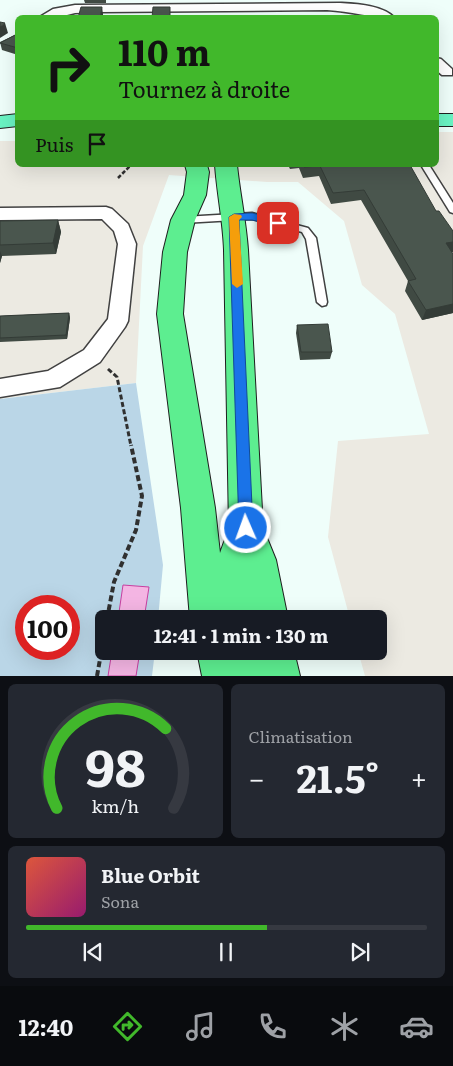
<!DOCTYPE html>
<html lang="fr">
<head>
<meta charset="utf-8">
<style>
  :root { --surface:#171b24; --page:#242831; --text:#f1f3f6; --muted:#9ea1a6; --line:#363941; --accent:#41b82b }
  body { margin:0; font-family:Literata,serif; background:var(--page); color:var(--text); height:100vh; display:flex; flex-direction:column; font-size:19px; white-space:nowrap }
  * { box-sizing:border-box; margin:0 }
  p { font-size:16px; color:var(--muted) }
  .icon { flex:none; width:28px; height:28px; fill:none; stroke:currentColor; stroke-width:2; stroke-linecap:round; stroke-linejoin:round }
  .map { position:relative; height:676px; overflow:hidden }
  .details { display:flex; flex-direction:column; gap:8px; padding:8px; background:#0d0f14; flex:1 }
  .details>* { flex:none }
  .banner { position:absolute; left:15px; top:15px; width:424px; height:152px; border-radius:8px; box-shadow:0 5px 20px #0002; background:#41b82b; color:#111; overflow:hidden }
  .speed { position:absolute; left:15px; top:595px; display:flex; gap:10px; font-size:25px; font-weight:700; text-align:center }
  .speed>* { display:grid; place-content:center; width:65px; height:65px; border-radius:50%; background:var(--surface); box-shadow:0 5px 20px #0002; line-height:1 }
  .speed .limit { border:8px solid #d22; background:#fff; color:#111 }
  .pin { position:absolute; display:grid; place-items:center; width:42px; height:42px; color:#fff; margin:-21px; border-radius:10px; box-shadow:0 2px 8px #0006 }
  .me { position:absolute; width:55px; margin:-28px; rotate:358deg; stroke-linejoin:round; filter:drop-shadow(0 0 4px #0008) }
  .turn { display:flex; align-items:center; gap:18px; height:105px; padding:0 20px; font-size:22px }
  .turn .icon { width:65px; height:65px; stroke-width:2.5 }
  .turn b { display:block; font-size:35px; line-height:42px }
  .then { display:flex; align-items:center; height:48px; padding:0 20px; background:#0003; gap:10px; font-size:19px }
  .big { font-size:38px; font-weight:700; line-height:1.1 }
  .details .widget { flex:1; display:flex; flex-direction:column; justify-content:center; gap:8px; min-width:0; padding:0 18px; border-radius:8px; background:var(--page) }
  .details .dial { align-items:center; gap:0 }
  .dial svg { height:130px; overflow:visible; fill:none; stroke:var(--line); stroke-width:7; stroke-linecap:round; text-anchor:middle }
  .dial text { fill:var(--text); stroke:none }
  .song { display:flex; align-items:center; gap:15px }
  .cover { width:60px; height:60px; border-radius:8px; background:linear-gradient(135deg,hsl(10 70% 55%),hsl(320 70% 35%)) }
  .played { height:5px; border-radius:2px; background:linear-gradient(90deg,var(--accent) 60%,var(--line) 60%) }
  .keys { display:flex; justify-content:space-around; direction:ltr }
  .heat { display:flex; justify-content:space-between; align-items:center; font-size:28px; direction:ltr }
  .details .tiles { flex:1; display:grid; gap:8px; grid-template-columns:1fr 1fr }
  .widget:last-child { grid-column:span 2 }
  .trip { position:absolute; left:95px; top:610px; width:292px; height:50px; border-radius:8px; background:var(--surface); box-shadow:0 5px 20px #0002; font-weight:700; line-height:50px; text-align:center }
  .tab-bar { display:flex; height:80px; justify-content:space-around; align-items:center; background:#090b0e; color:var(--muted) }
  .tab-bar .icon { width:35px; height:35px }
  .tab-bar .current { color:var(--accent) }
  .tab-bar b { font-size:22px; color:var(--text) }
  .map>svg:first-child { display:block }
</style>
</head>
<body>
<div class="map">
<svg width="453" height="676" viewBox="0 0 453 676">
  <rect width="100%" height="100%" fill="#effefa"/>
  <polygon fill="#eceae2" points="436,132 453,132 453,676 365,676 358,651 379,651 379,619 350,619 328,537 338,441 429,434 395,314 362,285 344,221 298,182 267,182 169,175 143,246 136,383 0,399 0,141 17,141 18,165 436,165"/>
  <path fill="#bad6e7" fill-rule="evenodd" d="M136,383L163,565L158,619H104V651H155L152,676H0V399ZM26,606H69V649H26Z"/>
  <g fill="#f4b5e3" stroke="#c83fa0">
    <polygon points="123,585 149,587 144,619 118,619"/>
    <polygon points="112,651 140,651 136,676 108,676"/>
  </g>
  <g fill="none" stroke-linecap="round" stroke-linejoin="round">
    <defs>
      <g id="service">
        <polygon points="421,165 429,165 453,203 453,213 450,212"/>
        <polygon points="252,213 308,228 316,238 327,302 326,305 322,306 317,302 306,239 302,232 252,219 183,223 178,220 183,217"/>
      </g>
      <g id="minor">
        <path d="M340,3C357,4 382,5 395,18C372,18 350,11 327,10L102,12L75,13L55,18H38L53,9L75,5Z"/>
        <polygon points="436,58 441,59 452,69 452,75 442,75 436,70"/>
        <polygon points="106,207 112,209 128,224 136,244 128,321 125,327 100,362 60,387 0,397 0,379 48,371 84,350 108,319 118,244 114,231 102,219 0,220 0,208"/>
      </g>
      <g id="primary">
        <polygon points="18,114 18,126 0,128 0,116"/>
        <rect x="436" y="114" width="17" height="12"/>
      </g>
      <g id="motorway">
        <path d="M185,165H207L209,172L206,195L195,220L187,252L183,314L215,508L220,553L229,528L224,250C223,221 217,194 215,165H237C240,194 246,221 248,250L263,528L276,560L288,619H190L181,508L157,314L163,252L171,220L184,195L187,172Z"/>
        <polygon points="197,651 294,651 300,676 202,676"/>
      </g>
    </defs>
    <use href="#service" stroke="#414141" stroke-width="3"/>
    <use href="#minor" stroke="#414141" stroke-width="3"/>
    <use href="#primary" stroke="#1f1f1f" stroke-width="2"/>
    <use href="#motorway" stroke="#1f1f1f" stroke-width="2"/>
    <polyline stroke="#303030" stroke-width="2.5" stroke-dasharray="4 2" stroke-linecap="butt" points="118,178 131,165"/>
    <polyline stroke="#303030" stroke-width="3" stroke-dasharray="5 2.5" stroke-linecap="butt" points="108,369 117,377 131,446"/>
    <g stroke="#303030" stroke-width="4" stroke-dasharray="6 3" stroke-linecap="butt">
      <polyline points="107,619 114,582 136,530 142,496 131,445"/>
      <polyline points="97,676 104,637"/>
    </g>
    <use href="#service" fill="#fff" fill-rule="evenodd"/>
    <use href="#minor" fill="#fff" fill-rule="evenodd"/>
    <use href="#primary" fill="#6af3c3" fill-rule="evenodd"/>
    <use href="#motorway" fill="#5dee90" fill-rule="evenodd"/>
  </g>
  <g fill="#404a43">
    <polygon points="84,0 106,0 106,3 85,3"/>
    <polygon points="18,31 18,55 2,50 0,42 17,34"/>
    <polygon points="288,165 400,165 436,211 453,231 453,252 452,252 453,254 453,313 422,320 405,291 408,281 361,200 331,204 319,176 303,178 299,168 290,169"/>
    <polygon points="58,220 61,232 56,254 2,256 0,263 0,221"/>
    <polygon points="69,313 70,318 67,339 0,342 0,316"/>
    <polygon points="297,325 332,352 330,359 300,360 296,333"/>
  </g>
  <g fill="#343c37">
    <polygon points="102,7 103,14 103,18 100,18"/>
    <polygon points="5,23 8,33 0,38 0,27"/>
    <polygon points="58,220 61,232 56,254 53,243"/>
    <polygon points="453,242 453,252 442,254 446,243"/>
    <polygon points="0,251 2,256 0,263"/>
    <polygon points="453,304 453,313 422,320 426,310"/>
    <polygon points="69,313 70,318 67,339 66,335"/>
  </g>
  <g fill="#4a564e" stroke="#343c37">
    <polygon points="81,7 102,7 100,18 78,18"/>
    <polygon points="153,7 170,7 170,18 152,18"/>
    <polygon points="0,22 5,23 0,27"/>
    <polygon points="18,31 18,48 0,43 17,34"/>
    <polygon points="303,165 400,165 401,166 410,165 436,211 439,211 453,231 453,242 446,243 453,254 453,304 426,310 408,281 416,279 364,190 333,193 320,166 304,167"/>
    <polygon points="58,220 53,243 0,245 0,221"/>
    <polygon points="69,313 66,335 0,338 0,316"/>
    <polygon points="328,324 332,352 301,352 297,325"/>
  </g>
  <polygon fill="#1a73e8" stroke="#114b97" points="252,213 282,220 283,223 278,226 252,220 239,220 253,528 251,533 246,535 241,533 239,528 229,217 234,214"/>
  <polygon fill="#f59e0b" points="234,214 241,215 242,217 239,220 243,284 237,288 232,284 229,217"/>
</svg>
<div class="speed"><div class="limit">100</div></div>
<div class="pin" style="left:278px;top:223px;background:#d93025"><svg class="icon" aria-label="arrive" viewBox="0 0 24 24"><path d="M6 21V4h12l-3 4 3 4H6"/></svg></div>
<svg class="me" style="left:246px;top:528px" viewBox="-20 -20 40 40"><circle r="17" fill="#1a73e8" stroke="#fff" stroke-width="3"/><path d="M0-11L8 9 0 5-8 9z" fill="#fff"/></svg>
<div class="trip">12:41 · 1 min · 130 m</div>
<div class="banner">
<div class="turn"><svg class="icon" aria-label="right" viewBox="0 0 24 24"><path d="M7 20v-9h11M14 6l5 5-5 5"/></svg><div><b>110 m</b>Tournez à droite</div></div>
<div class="then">Puis<svg class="icon" aria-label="arrive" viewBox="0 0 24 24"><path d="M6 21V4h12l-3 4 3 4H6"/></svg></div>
</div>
</div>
<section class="details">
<div class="tiles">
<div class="widget dial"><svg viewBox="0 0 100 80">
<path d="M14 69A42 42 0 1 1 86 69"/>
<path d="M14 69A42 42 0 0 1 81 20" stroke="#41b82b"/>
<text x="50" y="56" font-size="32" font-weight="700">98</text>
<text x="50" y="72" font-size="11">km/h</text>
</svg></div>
<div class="widget"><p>Climatisation</p>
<div class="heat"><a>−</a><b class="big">21.5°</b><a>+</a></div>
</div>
<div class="widget">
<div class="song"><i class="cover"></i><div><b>Blue Orbit</b><p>Sona</p></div></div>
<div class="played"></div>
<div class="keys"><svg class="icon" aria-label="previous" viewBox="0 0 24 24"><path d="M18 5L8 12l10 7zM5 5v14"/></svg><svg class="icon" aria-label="pause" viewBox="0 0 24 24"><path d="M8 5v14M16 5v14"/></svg><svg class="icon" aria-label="next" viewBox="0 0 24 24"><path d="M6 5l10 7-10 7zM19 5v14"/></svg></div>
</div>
</div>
</section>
<nav class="tab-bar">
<b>12:40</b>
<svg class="icon current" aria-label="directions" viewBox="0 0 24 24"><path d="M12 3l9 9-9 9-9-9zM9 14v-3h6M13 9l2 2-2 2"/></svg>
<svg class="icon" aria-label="music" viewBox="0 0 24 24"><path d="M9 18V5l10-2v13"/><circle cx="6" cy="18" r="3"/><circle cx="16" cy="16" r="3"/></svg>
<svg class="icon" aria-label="phone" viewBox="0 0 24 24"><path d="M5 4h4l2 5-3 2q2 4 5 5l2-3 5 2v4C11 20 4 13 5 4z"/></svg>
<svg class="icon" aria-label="climate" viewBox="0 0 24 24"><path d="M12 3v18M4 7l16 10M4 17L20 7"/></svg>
<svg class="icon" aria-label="car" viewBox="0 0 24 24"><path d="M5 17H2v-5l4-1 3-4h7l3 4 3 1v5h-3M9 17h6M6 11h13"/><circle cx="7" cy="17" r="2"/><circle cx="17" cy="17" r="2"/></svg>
</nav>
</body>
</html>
